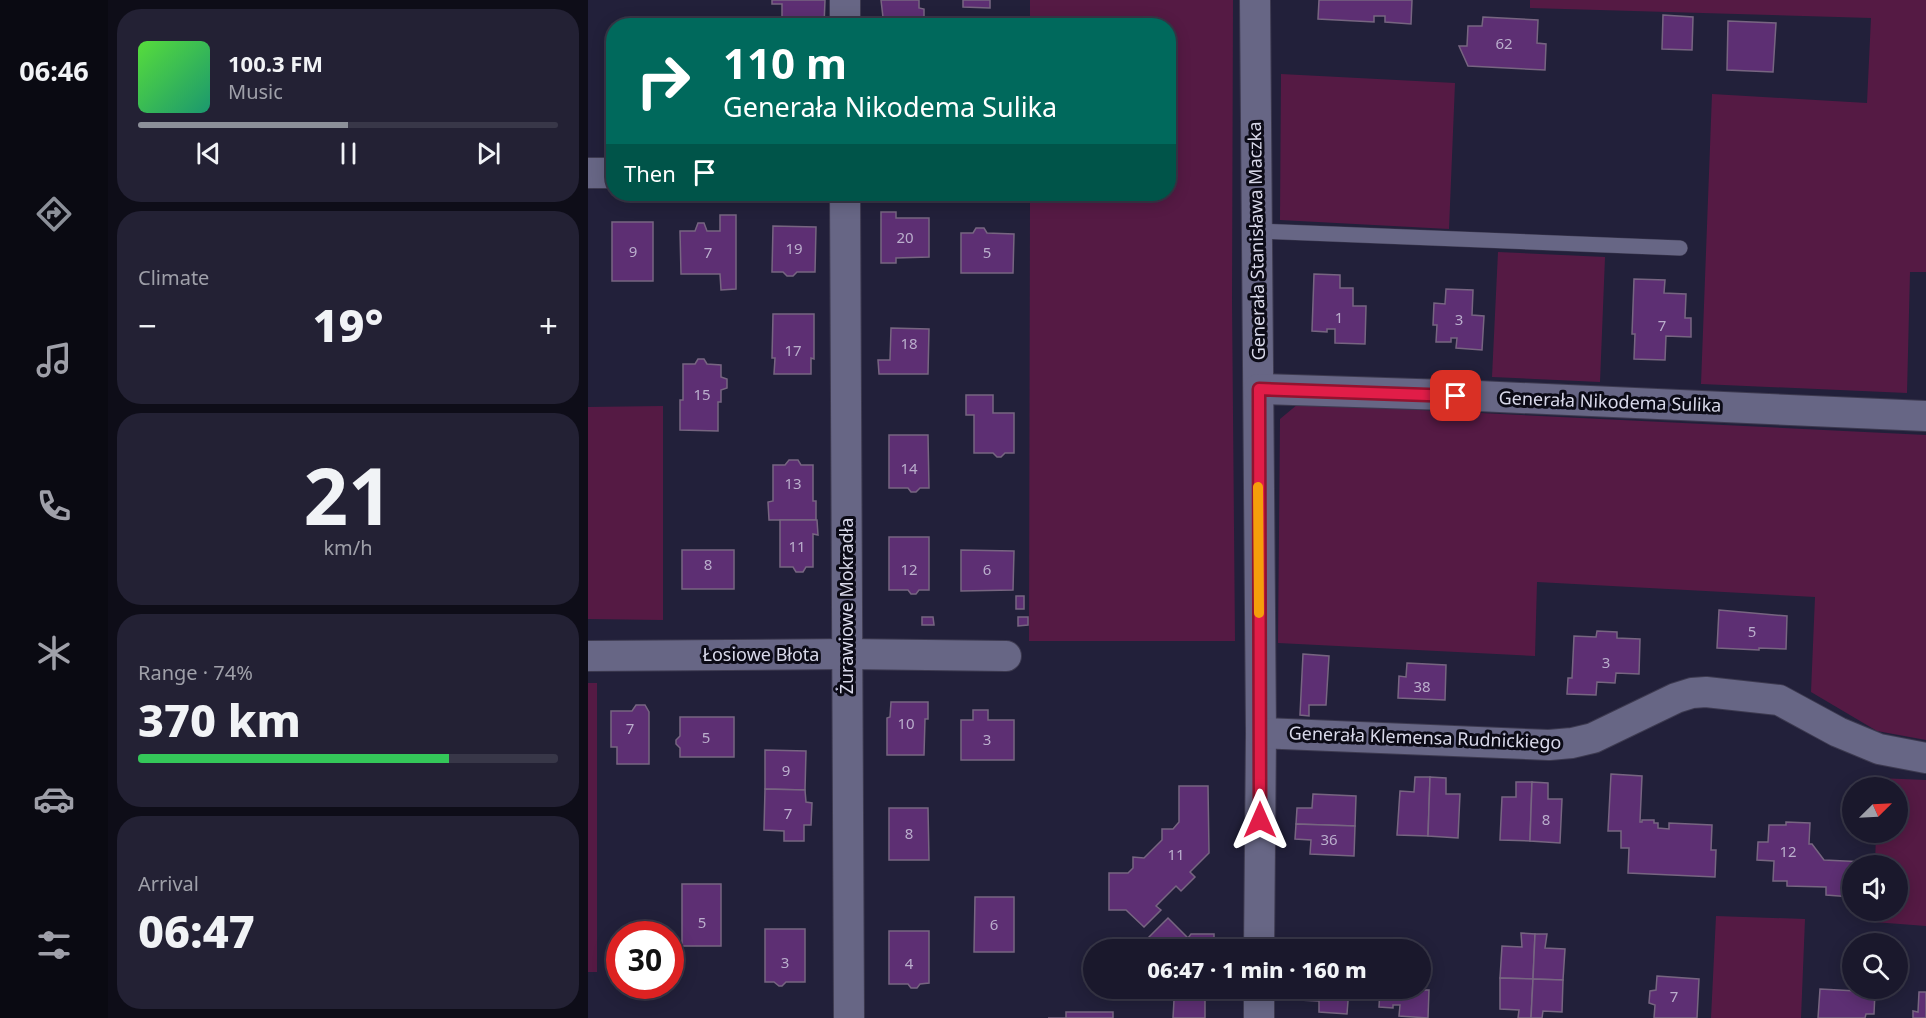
<!DOCTYPE html>
<html lang="en">
<head>
<meta charset="utf-8">
<style>
  :root { --surface:#1a182c; --page:#232134; --text:#f1f3f6; --muted:#9fa0a9; --line:#383748; --accent:#8c9099 }
  body { margin:0; font-family:"Noto Sans",sans-serif; background:var(--page); color:var(--text); height:100vh; display:flex; flex-direction:column; font-size:22px; white-space:nowrap }
  * { box-sizing:border-box; margin:0 }
  p { font-size:20px; color:var(--muted) }
  .icon { flex:none; width:33px; height:33px; fill:none; stroke:currentColor; stroke-width:2; stroke-linecap:round; stroke-linejoin:round }
  .map { position:relative; flex:1; overflow:hidden }
  .details { display:flex; flex-direction:column; gap:9px; padding:9px; background:#0e0d18; width:480px }
  .details>* { flex:none }
  .top-card { position:absolute; left:18px; top:18px; width:570px; height:183px; border-radius:24px; box-shadow:0 3px 15px #0003,0 0 0 2px var(--line); background:#00695c; color:#fff; overflow:hidden }
  .needle { width:39px; rotate:66deg }
  .fabs { position:absolute; left:1254px; top:777px; display:grid; gap:12px }
  .fabs a { display:grid; place-items:center; width:66px; height:66px; border-radius:50%; background:var(--surface); box-shadow:0 3px 15px #0003,0 0 0 2px var(--line); font-size:30px }
  .speed { position:absolute; left:18px; top:921px; display:flex; gap:12px; font-size:30px; font-weight:700; text-align:center }
  .speed>* { display:grid; place-content:center; width:78px; height:78px; border-radius:50%; background:var(--surface); box-shadow:0 3px 15px #0003,0 0 0 2px var(--line); line-height:1 }
  .speed .limit { border:9px solid #d22; background:#fff; color:#111 }
  .pin { position:absolute; display:grid; place-items:center; width:51px; height:51px; color:#fff; margin:-26px; border-radius:12px; box-shadow:0 3px 9px #0006 }
  .me { position:absolute; width:66px; margin:-33px; rotate:0deg; stroke-linejoin:round; filter:drop-shadow(0 0 4px #0008) }
  .turn { display:flex; align-items:center; gap:21px; height:126px; padding:0 18px; font-size:27px }
  .turn .icon { width:78px; height:78px; stroke-width:2.5 }
  .turn b { display:block; font-size:42px; line-height:51px }
  .then { display:flex; align-items:center; height:57px; padding:0 18px; background:#0003; gap:12px; font-size:22px }
  .big { font-size:45px; font-weight:800; line-height:1.1 }
  .details .widget { flex:1; display:flex; flex-direction:column; justify-content:center; gap:9px; min-width:0; padding:0 21px; border-radius:24px; background:var(--page) }
  .details .dial { align-items:center; gap:0 }
  .dial b { font-size:78px; line-height:1 }
  .song { display:flex; align-items:center; gap:18px }
  .cover { width:72px; height:72px; border-radius:9px; background:linear-gradient(135deg,hsl(110 70% 55%),hsl(160 70% 35%)) }
  .played { height:6px; border-radius:3px; background:linear-gradient(90deg,var(--accent) 50%,var(--line) 50%) }
  .keys { display:flex; justify-content:space-around; direction:ltr }
  .heat { display:flex; justify-content:space-between; align-items:center; font-size:33px; direction:ltr }
  .charge { height:9px; border-radius:4px; background:linear-gradient(90deg,#34c759 74%,var(--line) 0) }
  .trip { position:absolute; left:495px; top:939px; width:348px; height:60px; border-radius:30px; background:var(--surface); box-shadow:0 3px 15px #0003,0 0 0 2px var(--line); font-weight:800; line-height:60px; text-align:center }
  main { display:flex; flex:1; min-height:0 }
  .dock { display:flex; flex-direction:column; width:108px; justify-content:space-around; align-items:center; background:#0a0a12; color:var(--muted) }
  .dock .icon { width:42px; height:42px }
  .dock .selected { color:var(--accent) }
  .dock b { font-size:27px; color:var(--text) }
  .map>svg:first-child { display:block }
</style>
</head>
<body>
<main>
<nav class="dock">
<b>06:46</b>
<svg class="icon selected" aria-label="directions" viewBox="0 0 24 24"><path d="M12 3l9 9-9 9-9-9zM9 14v-3h6M13 9l2 2-2 2"/></svg>
<svg class="icon" aria-label="music" viewBox="0 0 24 24"><path d="M9 18V5l10-2v13"/><circle cx="6" cy="18" r="3"/><circle cx="16" cy="16" r="3"/></svg>
<svg class="icon" aria-label="phone" viewBox="0 0 24 24"><path d="M5 4h4l2 5-3 2q2 4 5 5l2-3 5 2v4C11 20 4 13 5 4z"/></svg>
<svg class="icon" aria-label="climate" viewBox="0 0 24 24"><path d="M12 3v18M4 7l16 10M4 17L20 7"/></svg>
<svg class="icon" aria-label="car" viewBox="0 0 24 24"><path d="M5 17H2v-5l4-1 3-4h7l3 4 3 1v5h-3M9 17h6M6 11h13"/><circle cx="7" cy="17" r="2"/><circle cx="17" cy="17" r="2"/></svg>
<svg class="icon" aria-label="filters" viewBox="0 0 24 24"><path d="M4 7h16M4 17h16"/><circle cx="9" cy="7" r="2"/><circle cx="15" cy="17" r="2"/></svg>
</nav>
<section class="details">
<div class="widget">
<div class="song"><i class="cover"></i><div><b>100.3 FM</b><p>Music</p></div></div>
<div class="played"></div>
<div class="keys"><svg class="icon" aria-label="previous" viewBox="0 0 24 24"><path d="M18 5L8 12l10 7zM5 5v14"/></svg><svg class="icon" aria-label="pause" viewBox="0 0 24 24"><path d="M8 5v14M16 5v14"/></svg><svg class="icon" aria-label="next" viewBox="0 0 24 24"><path d="M6 5l10 7-10 7zM19 5v14"/></svg></div>
</div>
<div class="widget"><p>Climate</p>
<div class="heat"><a>−</a><b class="big">19°</b><a>+</a></div>
</div>
<div class="widget dial"><b>21</b><p>km/h</p></div>
<div class="widget"><p>Range · 74%</p><b class="big">370 km</b><div class="charge"></div></div>
<div class="widget"><p>Arrival</p><b class="big">06:47</b></div>
</section>
<div class="map">
<svg width="1338" height="1018" viewBox="0 0 1338 1018">
  <rect width="100%" height="100%" fill="#22203a"/>
  <g fill="#551a44">
    <polygon points="442,0 645,0 644,301 647,641 441,641 442,194 580,194 580,26 442,25"/>
    <polygon points="942,0 1338,0 1338,272 1322,272 1319,393 1113,384 1124,94 1279,103 1283,18 942,8"/>
    <polygon points="693,74 867,83 861,229 692,220"/>
    <polygon points="910,252 1017,257 1012,382 904,377"/>
    <polygon points="710,404 1338,435 1338,740 1289,731 1223,692 1227,597 949,582 947,656 690,643 692,419"/>
    <polygon points="75,406 75,620 0,619 0,407"/>
    <rect x="0" y="683" width="9" height="289"/>
    <polygon points="1290,778 1338,780 1338,926 1286,922 1286,911 1310,910 1310,866 1287,865 1288,833 1310,832 1310,788 1289,787"/>
    <polygon points="1128,916 1217,919 1213,1018 1123,1018"/>
  </g>
  <g fill="#5d2f73" stroke="#776581" stroke-width="1.5">
    <polygon points="184,0 237,0 236,26 194,26 194,4 184,4"/>
    <polygon points="293,0 331,0 331,8 336,9 336,26 296,26"/>
    <polygon points="375,0 402,0 402,8 375,7"/>
    <polygon points="731,0 824,0 823,24 797,22 797,16 786,16 786,22 730,19"/>
    <polygon points="1075,15 1105,17 1104,50 1074,49"/>
    <polygon points="895,17 950,20 949,43 958,44 957,70 880,66 871,46 879,46 880,26 894,26"/>
    <polygon points="1140,21 1188,23 1185,72 1139,70"/>
    <polygon points="293,212 308,212 308,218 341,218 341,257 308,258 308,263 293,263"/>
    <polygon points="132,215 148,215 148,289 133,290 132,274 93,274 92,231 107,231 110,223 116,223 119,231 132,231"/>
    <rect x="24" y="222" width="41" height="59"/>
    <polygon points="185,226 228,227 227,272 209,272 205,276 199,276 195,272 184,272"/>
    <polygon points="388,228 396,228 399,233 426,234 425,273 373,273 373,233 385,233"/>
    <polygon points="726,274 752,275 752,288 765,288 765,306 778,306 777,344 747,343 747,329 739,329 739,332 724,331"/>
    <polygon points="1046,279 1077,280 1076,293 1098,294 1097,318 1103,318 1103,337 1078,336 1077,360 1046,359 1047,334 1044,334"/>
    <polygon points="858,289 885,290 884,315 896,316 894,350 868,348 869,338 863,338 863,342 848,342 849,325 845,325 846,303 857,304"/>
    <polygon points="185,314 226,314 226,359 223,358 223,374 186,374 187,358 184,358"/>
    <polygon points="303,328 341,329 340,374 291,374 290,360 302,360"/>
    <polygon points="110,359 116,359 119,364 133,365 133,377 139,379 139,388 133,390 133,402 130,402 130,431 92,430 92,400 95,400 95,364 107,364"/>
    <polygon points="378,395 405,395 405,413 426,413 426,453 417,453 413,457 409,457 405,453 386,453 386,415 378,415"/>
    <polygon points="301,435 340,435 341,488 332,488 328,492 323,492 320,488 301,488"/>
    <polygon points="201,460 210,460 213,465 225,465 225,501 228,501 228,520 181,520 180,502 185,501 185,465 197,465"/>
    <polygon points="192,520 229,520 230,535 225,534 225,567 218,567 215,572 208,572 205,567 192,567"/>
    <polygon points="301,537 341,537 341,590 331,590 328,594 323,594 320,590 301,590"/>
    <rect x="94" y="550" width="52" height="39"/>
    <polygon points="373,550 426,551 425,590 373,591"/>
    <rect x="428" y="596" width="8" height="13"/>
    <polygon points="1131,610 1199,616 1198,649 1171,648 1171,650 1129,648"/>
    <polygon points="334,617 345,617 346,625 334,625"/>
    <polygon points="430,617 440,617 440,625 430,626"/>
    <polygon points="1009,631 1029,632 1029,638 1052,639 1051,674 1028,673 1027,683 1009,682 1008,695 979,694 980,678 984,678 986,636 1008,637"/>
    <polygon points="715,654 741,656 738,705 721,705 721,716 712,715"/>
    <polygon points="819,663 858,665 857,700 810,698 811,676 818,677"/>
    <polygon points="303,702 340,702 340,719 337,719 336,755 299,755 299,718 302,717"/>
    <polygon points="48,705 57,705 61,712 61,764 29,764 29,747 23,747 23,711 44,711"/>
    <polygon points="385,710 400,710 400,720 426,720 426,760 373,760 373,720 385,720"/>
    <polygon points="92,717 146,717 146,757 92,757 92,748 88,744 88,740 92,736"/>
    <polygon points="177,750 218,751 217,790 177,789"/>
    <polygon points="1023,774 1054,776 1052,822 1054,822 1054,820 1066,820 1066,823 1070,823 1070,828 1081,829 1081,823 1124,825 1123,850 1128,850 1127,877 1040,873 1041,848 1033,848 1033,831 1020,831"/>
    <polygon points="827,777 842,777 840,836 809,835 812,791 826,792"/>
    <polygon points="842,777 858,778 858,794 872,794 870,838 840,836"/>
    <polygon points="928,782 944,782 942,841 912,840 914,797 928,797"/>
    <polygon points="944,782 960,783 960,799 974,799 972,843 942,841"/>
    <polygon points="591,786 620,786 621,853 602,872 607,877 593,891 588,886 568,906 573,910 556,927 538,910 521,910 521,873 540,873 545,868 545,857 556,858 574,840 574,829 585,829 591,822"/>
    <polygon points="177,789 217,790 218,802 224,803 223,825 216,825 216,841 196,841 196,831 176,830"/>
    <polygon points="725,794 768,796 767,826 708,824 709,808 724,808"/>
    <polygon points="301,808 340,808 341,860 301,860"/>
    <polygon points="1198,822 1222,823 1221,844 1224,844 1236,860 1278,862 1278,866 1264,866 1264,897 1238,895 1238,887 1199,886 1199,881 1185,881 1186,861 1169,860 1170,842 1180,842 1181,825 1198,825"/>
    <polygon points="708,824 767,826 766,856 722,854 723,840 707,839"/>
    <rect x="94" y="884" width="39" height="62"/>
    <polygon points="387,897 426,897 426,952 386,952"/>
    <polygon points="580,918 600,938 603,934 626,934 626,950 574,950 561,937"/>
    <polygon points="177,929 217,929 217,982 198,982 194,986 191,986 186,982 177,982"/>
    <polygon points="301,931 341,931 341,983 332,984 329,988 323,988 320,984 301,984"/>
    <polygon points="933,933 947,934 945,979 912,978 914,946 934,947"/>
    <polygon points="947,934 959,934 957,948 977,949 975,980 945,979"/>
    <polygon points="832,960 836,960 835,990 841,990 840,1018 811,1016 812,1005 805,1005 805,1008 791,1007 792,988 832,988"/>
    <polygon points="1069,976 1111,979 1109,1018 1066,1018 1067,1005 1061,1003 1062,991 1068,990"/>
    <polygon points="912,978 945,979 943,1018 930,1018 931,1010 912,1009"/>
    <polygon points="945,979 975,980 974,1012 955,1011 954,1018 943,1018"/>
    <polygon points="712,988 761,988 759,1014 731,1012 731,1001 711,1000"/>
    <polygon points="1232,989 1287,992 1286,1014 1278,1014 1277,1018 1230,1018"/>
    <polygon points="1331,992 1338,992 1338,1018 1325,1018 1325,1011 1330,1012"/>
    <polygon points="586,1000 617,1000 617,1018 585,1018"/>
    <polygon points="478,1012 525,1012 525,1018 460,1018 478,1018"/>
  </g>
  <g fill="none" stroke-linecap="round" stroke-linejoin="round">
    <defs>
      <polyline id="service" points="669,231 1092,248"/>
      <g id="minor">
        <polyline points="667,0 673,733 671,950"/>
        <polyline points="257,26 257,0"/>
        <polyline points="0,173 26,173"/>
        <polyline points="257,194 261,1018"/>
        <polyline points="671,389 890,396 1338,416"/>
        <polyline points="0,656 259,654 418,656"/>
        <polyline points="673,733 961,745 984,743 1005,738 1088,698 1104,693 1118,692 1191,700 1250,732 1291,749 1338,758"/>
        <polyline points="671,1018 671,988"/>
      </g>
    </defs>
    <use href="#service" stroke="#3d3a50" stroke-width="16"/>
    <use href="#minor" stroke="#3d3a50" stroke-width="32"/>
    <use href="#service" stroke="#676685" stroke-width="15"/>
    <use href="#minor" stroke="#676685" stroke-width="30"/>
  </g>
  <g fill="none" stroke-linecap="round" stroke-linejoin="round">
    <defs>
      <polyline id="route" points="672,820 671,389 868,396"/>
    </defs>
    <use href="#route" stroke="#92132f" stroke-width="15"/>
    <use href="#route" stroke="#e11d48" stroke-width="10"/>
    <polyline stroke="#f59e0b" stroke-width="10" points="670,487 671,613"/>
  </g>
  <g text-anchor="middle" stroke-width="6" stroke-linejoin="round" paint-order="stroke">
    <g font-size="15" fill="#baaecc">
      <text x="916" y="49">62</text>
      <text x="317" y="243">20</text>
      <text x="206" y="254">19</text>
      <text x="45" y="257">9</text>
      <text x="120" y="258">7</text>
      <text x="399" y="258">5</text>
      <text x="751" y="323">1</text>
      <text x="871" y="325">3</text>
      <text x="1074" y="331">7</text>
      <text x="321" y="349">18</text>
      <text x="205" y="356">17</text>
      <text x="114" y="400">15</text>
      <text x="321" y="474">14</text>
      <text x="205" y="489">13</text>
      <text x="209" y="552">11</text>
      <text x="120" y="570">8</text>
      <text x="321" y="575">12</text>
      <text x="399" y="575">6</text>
      <text x="1164" y="637">5</text>
      <text x="1018" y="668">3</text>
      <text x="834" y="692">38</text>
      <text x="318" y="729">10</text>
      <text x="42" y="734">7</text>
      <text x="118" y="743">5</text>
      <text x="399" y="745">3</text>
      <text x="198" y="776">9</text>
      <text x="200" y="819">7</text>
      <text x="958" y="825">8</text>
      <text x="321" y="839">8</text>
      <text x="741" y="845">36</text>
      <text x="1200" y="857">12</text>
      <text x="588" y="860">11</text>
      <text x="114" y="928">5</text>
      <text x="406" y="930">6</text>
      <text x="197" y="968">3</text>
      <text x="321" y="969">4</text>
      <text x="1086" y="1002">7</text>
    </g>
    <g font-size="18" fill="#d9d9ea" stroke="#0c0b17">
      <text transform="translate(669 241) rotate(-91)" y="6">Generała Stanisława Maczka</text>
      <text transform="translate(1022 402) rotate(2)" y="6">Generała Nikodema Sulika</text>
      <text transform="translate(259 606) rotate(-90)" y="6">Żurawiowe Mokradła</text>
      <text x="173" y="661">Łosiowe Błota</text>
      <text transform="translate(837 738) rotate(2)" y="6">Generała Klemensa Rudnickiego</text>
    </g>
  </g>
</svg>
<div class="fabs">
<a><svg class="needle" viewBox="-14 -14 28 28"><path d="M0-13l5 13h-10z" fill="#e53935"/><path d="M0 13l5-13h-10z" fill="#9fa0a9"/></svg></a>
<a><svg class="icon" aria-label="sound" viewBox="0 0 24 24"><path d="M4 9h4l5-4v14l-5-4H4zM17 9q2 3 0 6"/></svg></a>
<a><svg class="icon" aria-label="search" viewBox="0 0 24 24"><circle cx="10" cy="10" r="6"/><path d="M15 15l6 6"/></svg></a>
</div>
<div class="speed"><div class="limit">30</div></div>
<div class="pin" style="left:868px;top:396px;background:#d93025"><svg class="icon" aria-label="arrive" viewBox="0 0 24 24"><path d="M6 21V4h12l-3 4 3 4H6"/></svg></div>
<svg class="me" style="left:672px;top:820px" viewBox="-20 -20 40 40"><path d="M0-17L14 15 0 8-14 15z" fill="#e11d48" stroke="#fff" stroke-width="4"/></svg>
<div class="trip">06:47 · 1 min · 160 m</div>
<div class="top-card">
<div class="turn"><svg class="icon" aria-label="right" viewBox="0 0 24 24"><path d="M7 20v-9h11M14 6l5 5-5 5"/></svg><div><b>110 m</b>Generała Nikodema Sulika</div></div>
<div class="then">Then<svg class="icon" aria-label="arrive" viewBox="0 0 24 24"><path d="M6 21V4h12l-3 4 3 4H6"/></svg></div>
</div>
</div>
</main>
</body>
</html>
